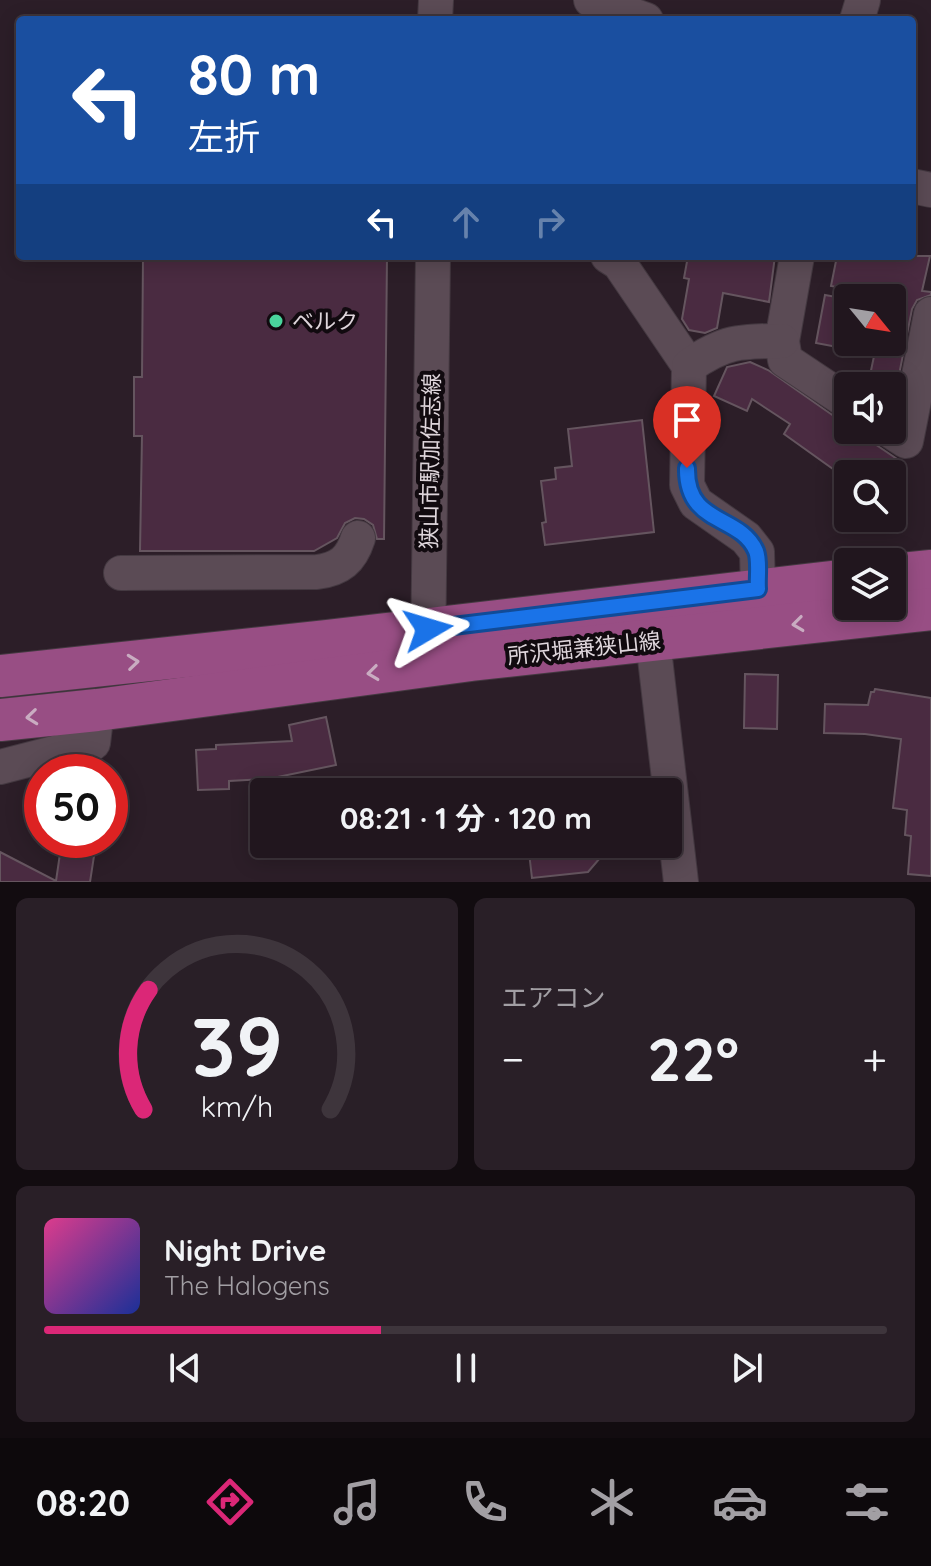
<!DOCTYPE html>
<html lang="ja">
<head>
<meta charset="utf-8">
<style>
  :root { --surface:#21161e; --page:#291f27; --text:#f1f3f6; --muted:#a29fa4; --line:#3e353c; --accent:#db2777 }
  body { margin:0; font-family:Quicksand,"Noto Sans JP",sans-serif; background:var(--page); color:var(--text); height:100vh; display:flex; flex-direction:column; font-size:30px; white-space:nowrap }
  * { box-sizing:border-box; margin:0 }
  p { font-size:26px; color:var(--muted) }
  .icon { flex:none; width:44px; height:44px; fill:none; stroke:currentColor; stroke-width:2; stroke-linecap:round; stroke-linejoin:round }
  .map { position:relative; height:882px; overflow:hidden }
  .drawer { display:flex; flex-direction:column; gap:16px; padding:16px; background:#120c10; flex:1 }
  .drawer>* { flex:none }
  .banner { position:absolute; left:16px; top:16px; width:900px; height:244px; border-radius:8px; box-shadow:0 4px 20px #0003,0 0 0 2px var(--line); background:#1a4fa0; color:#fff; overflow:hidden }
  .needle { width:52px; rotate:120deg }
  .buttons { position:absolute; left:834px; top:284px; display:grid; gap:16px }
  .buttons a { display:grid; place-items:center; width:72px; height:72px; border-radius:8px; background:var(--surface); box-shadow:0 4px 20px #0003,0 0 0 2px var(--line); font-size:40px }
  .speed { position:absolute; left:24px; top:754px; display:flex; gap:16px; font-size:40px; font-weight:700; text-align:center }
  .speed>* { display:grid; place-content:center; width:104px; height:104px; border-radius:50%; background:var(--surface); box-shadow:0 4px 20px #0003,0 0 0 2px var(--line); line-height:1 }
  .speed .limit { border:12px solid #d22; background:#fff; color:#111 }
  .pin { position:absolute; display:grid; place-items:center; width:68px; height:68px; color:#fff; margin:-82px -34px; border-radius:50% 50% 50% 0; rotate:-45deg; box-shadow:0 0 8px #0007 }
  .pin .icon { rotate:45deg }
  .me { position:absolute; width:88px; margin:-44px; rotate:83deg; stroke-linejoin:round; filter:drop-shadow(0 0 6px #0008) }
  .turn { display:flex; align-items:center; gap:28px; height:168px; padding:0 40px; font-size:36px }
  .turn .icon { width:104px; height:104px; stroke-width:2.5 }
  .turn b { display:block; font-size:56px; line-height:68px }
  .lanes { display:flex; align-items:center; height:76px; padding:0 40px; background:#0003; justify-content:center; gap:40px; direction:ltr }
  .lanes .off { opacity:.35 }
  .big { font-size:60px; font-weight:700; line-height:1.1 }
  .drawer .card { flex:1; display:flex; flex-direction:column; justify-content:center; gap:12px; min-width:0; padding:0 28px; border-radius:12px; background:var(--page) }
  .drawer .dial { align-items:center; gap:0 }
  .dial svg { height:208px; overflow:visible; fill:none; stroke:var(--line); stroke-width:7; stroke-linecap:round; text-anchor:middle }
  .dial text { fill:var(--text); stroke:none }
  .song { display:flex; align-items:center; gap:24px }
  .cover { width:96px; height:96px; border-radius:12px; background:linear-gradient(135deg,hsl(330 70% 55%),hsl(230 70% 35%)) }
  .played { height:8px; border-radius:4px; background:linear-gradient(90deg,var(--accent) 40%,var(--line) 40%) }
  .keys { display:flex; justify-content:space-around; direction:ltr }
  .heat { display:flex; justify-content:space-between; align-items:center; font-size:44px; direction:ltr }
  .drawer .tiles { flex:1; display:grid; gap:16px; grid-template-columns:1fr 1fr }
  .card:last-child { grid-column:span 2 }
  .trip { position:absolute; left:250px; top:778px; width:432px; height:80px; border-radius:8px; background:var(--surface); box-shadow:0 4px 20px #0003,0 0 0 2px var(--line); font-weight:700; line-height:80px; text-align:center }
  .menu { display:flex; height:128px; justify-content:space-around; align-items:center; background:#0d090c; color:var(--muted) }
  .menu .icon { width:56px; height:56px }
  .menu .on { color:var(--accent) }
  .menu b { font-size:36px; color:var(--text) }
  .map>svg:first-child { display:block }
</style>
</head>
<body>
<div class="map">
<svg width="931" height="882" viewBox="0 0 931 882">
  <rect width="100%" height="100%" fill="#2c1e28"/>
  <g fill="#4a2b41" stroke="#65555f" stroke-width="2">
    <polygon points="143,256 387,256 384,539 377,539 373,525 364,519 355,518 345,523 337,538 314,551 140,551 142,436 134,436 134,377 142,377"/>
    <polygon points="688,256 775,256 769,302 723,293 717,328 705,333 689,330 682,319 689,279 684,278"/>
    <polygon points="837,256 930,256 922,291 931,292 931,295 917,300 912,309 897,385 869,380 877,342 892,342 892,298 831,286"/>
    <polygon points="825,295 848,299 848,349 816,343"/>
    <polygon points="750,362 768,370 848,426 848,430 854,430 900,461 889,474 840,474 784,434 790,424 752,399 747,411 714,396 727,367"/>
    <polygon points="642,420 654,532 545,545 542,523 546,522 541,481 556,479 555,468 572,466 568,429"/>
    <polygon points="745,674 778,675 777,729 744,728"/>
    <polygon points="875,689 931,698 931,876 908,874 911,836 905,835 907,810 893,808 901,739 865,734 824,733 825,704 868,705 871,692 874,692"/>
    <polygon points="326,717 336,765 268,779 229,781 229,789 198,790 196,750 216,749 216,745 292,741 289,725"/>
    <polygon points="62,840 96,843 90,882 0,882 0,852 56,881"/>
    <polygon points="528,844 612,844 588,872 532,878"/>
  </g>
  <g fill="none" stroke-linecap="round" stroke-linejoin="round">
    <defs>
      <g id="minor">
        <polyline points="591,0 646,20"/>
        <polyline points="435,20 436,0"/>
        <polyline points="857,20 863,0"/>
        <polyline points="912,186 931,190"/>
        <polyline points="608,256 619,263 689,366 687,485 696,503 746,538 757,552 758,589"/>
        <polyline points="797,256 782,341 785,360 848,402"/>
        <path d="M689,366C724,341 740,341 782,341"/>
        <polyline points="889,430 906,441 931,314"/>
        <path d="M121,573L317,572C340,569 351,560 358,538"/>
        <polyline points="653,641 681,882"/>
        <polyline points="428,656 433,256"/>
        <polyline points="0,767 93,743 97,710"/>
      </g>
      <g id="major">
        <polyline points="892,575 931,571"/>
        <polyline points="0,676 328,641 848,580"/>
        <polyline points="0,720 97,710 471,660 931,609"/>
      </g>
    </defs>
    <use href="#minor" stroke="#443941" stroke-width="36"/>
    <use href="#major" stroke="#443941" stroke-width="44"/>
    <use href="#minor" stroke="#5b4b55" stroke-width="34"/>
    <use href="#major" stroke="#984e84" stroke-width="42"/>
  </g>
  <defs><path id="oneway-chevron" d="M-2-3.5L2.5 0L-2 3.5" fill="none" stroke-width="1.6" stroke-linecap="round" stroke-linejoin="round" transform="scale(2)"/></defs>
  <g stroke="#c9acc1">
    <use href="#oneway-chevron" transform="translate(798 624) rotate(173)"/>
    <use href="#oneway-chevron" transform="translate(133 662) rotate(-6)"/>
    <use href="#oneway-chevron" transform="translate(373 673) rotate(173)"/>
    <use href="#oneway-chevron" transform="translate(32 717) rotate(174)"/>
  </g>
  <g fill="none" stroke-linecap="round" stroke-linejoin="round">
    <defs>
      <path id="route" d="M428,629L758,589C757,578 760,561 756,551C740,514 686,526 687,468"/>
    </defs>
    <use href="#route" stroke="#114b97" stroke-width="20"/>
    <use href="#route" stroke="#1a73e8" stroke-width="14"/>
  </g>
  <circle fill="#49d49c" stroke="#110a0f" stroke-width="3" cx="276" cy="321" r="8"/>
  <g text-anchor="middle" stroke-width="8" stroke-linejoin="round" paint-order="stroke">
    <g font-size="22" fill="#ded5db" stroke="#110a0f" text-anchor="start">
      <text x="292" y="329">ベルク</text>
    </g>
    <g font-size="22" fill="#ded5db" stroke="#110a0f">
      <text transform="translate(430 461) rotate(-89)" y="8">狭山市駅加佐志線</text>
      <text transform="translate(584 648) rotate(-6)" y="8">所沢堀兼狭山線</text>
    </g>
  </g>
</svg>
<div class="buttons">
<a><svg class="needle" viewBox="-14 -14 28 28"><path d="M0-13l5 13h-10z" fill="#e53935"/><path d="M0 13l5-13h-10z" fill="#a29fa4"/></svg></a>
<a><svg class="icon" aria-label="sound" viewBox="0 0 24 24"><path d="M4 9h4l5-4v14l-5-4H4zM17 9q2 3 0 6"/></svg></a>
<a><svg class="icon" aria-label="search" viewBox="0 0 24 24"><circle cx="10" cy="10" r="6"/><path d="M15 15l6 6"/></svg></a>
<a><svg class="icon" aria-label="layers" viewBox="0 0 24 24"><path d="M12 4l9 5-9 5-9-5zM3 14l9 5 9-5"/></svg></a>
</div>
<div class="speed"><div class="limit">50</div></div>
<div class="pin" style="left:687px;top:468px;background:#d93025"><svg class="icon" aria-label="arrive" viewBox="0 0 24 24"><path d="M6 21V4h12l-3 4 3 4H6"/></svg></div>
<svg class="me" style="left:428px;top:629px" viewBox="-20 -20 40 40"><path d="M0-17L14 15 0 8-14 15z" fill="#1a73e8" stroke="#fff" stroke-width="4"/></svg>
<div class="trip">08:21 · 1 分 · 120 m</div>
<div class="banner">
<div class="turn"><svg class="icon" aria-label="left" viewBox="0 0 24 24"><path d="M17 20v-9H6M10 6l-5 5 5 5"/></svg><div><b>80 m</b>左折</div></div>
<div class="lanes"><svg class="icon" aria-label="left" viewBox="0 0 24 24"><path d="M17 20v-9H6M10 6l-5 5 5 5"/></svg><svg class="icon off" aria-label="ahead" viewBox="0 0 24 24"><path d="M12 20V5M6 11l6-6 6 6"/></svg><svg class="icon off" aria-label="right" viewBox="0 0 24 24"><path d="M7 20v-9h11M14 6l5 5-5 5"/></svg></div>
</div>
</div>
<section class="drawer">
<div class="tiles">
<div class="card dial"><svg viewBox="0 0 100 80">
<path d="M14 69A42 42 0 1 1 86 69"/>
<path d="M14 69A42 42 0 0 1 16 23" stroke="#db2777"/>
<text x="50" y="56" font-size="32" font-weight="700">39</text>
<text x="50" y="72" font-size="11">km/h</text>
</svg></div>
<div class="card"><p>エアコン</p>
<div class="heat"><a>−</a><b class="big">22°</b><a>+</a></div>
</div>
<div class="card">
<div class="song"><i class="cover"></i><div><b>Night Drive</b><p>The Halogens</p></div></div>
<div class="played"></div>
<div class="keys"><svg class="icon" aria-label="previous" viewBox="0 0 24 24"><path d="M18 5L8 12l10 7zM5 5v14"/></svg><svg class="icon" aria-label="pause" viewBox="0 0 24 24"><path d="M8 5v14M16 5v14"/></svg><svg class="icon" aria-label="next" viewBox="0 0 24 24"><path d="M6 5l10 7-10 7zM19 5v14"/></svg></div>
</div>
</div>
</section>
<nav class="menu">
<b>08:20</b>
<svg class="icon on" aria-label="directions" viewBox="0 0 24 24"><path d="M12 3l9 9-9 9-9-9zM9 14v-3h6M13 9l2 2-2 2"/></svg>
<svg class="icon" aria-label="music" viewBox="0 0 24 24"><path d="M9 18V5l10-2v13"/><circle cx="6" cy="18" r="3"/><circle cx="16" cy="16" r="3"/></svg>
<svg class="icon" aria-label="phone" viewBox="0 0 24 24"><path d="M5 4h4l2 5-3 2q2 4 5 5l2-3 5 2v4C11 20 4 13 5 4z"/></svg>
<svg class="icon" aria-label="climate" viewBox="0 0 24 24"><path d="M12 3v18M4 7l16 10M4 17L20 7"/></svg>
<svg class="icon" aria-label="car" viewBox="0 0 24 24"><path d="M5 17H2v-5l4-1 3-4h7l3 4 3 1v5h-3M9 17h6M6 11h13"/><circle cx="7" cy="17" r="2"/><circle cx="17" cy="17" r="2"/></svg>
<svg class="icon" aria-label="filters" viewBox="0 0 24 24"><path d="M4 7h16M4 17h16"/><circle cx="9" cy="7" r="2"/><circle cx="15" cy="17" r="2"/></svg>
</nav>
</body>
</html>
